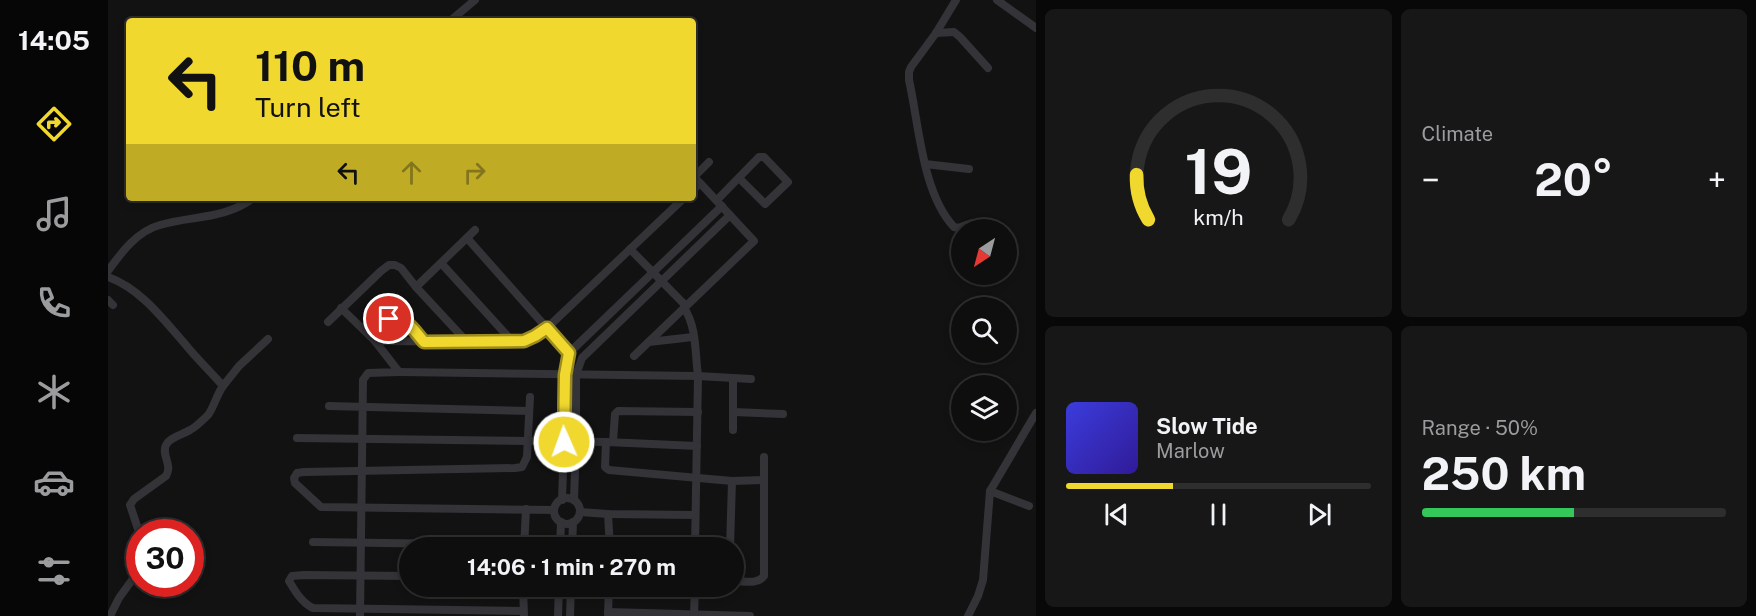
<!DOCTYPE html>
<html lang="en">
<head>
<meta charset="utf-8">
<style>
  :root { --surface:#0e0e0e; --page:#171717; --text:#f1f3f6; --muted:#9b9c9e; --line:#2e2e2e; --accent:#f0d82e }
  body { margin:0; font-family:"Public Sans",sans-serif; background:var(--page); color:var(--text); height:100vh; display:flex; flex-direction:column; font-size:22px; white-space:nowrap }
  * { box-sizing:border-box; margin:0 }
  p { font-size:20px; color:var(--muted) }
  .icon { flex:none; width:33px; height:33px; fill:none; stroke:currentColor; stroke-width:2; stroke-linecap:round; stroke-linejoin:round }
  .map { position:relative; flex:1; overflow:hidden }
  .sheet { display:flex; flex-direction:column; gap:9px; padding:9px; background:#080808; width:720px }
  .sheet>* { flex:none }
  .guide { position:absolute; left:18px; top:18px; width:570px; height:183px; border-radius:6px; box-shadow:0 3px 9px #0003,0 0 0 2px var(--line); background:#f0d82e; color:#111; overflow:hidden }
  .needle { width:39px; rotate:216deg }
  .controls { position:absolute; left:843px; top:219px; display:grid; gap:12px }
  .controls a { display:grid; place-items:center; width:66px; height:66px; border-radius:50%; background:var(--surface); box-shadow:0 3px 9px #0003,0 0 0 2px var(--line); font-size:30px }
  .speed { position:absolute; left:18px; top:519px; display:flex; gap:12px; font-size:30px; font-weight:700; text-align:center }
  .speed>* { display:grid; place-content:center; width:78px; height:78px; border-radius:50%; background:var(--surface); box-shadow:0 3px 9px #0003,0 0 0 2px var(--line); line-height:1 }
  .speed .limit { border:9px solid #d22; background:#fff; color:#111 }
  .pin { position:absolute; display:grid; place-items:center; width:51px; height:51px; color:#fff; margin:-26px; border:3px solid #fff; border-radius:50%; box-shadow:0 2px 6px #0007 }
  .me { position:absolute; width:66px; margin:-33px; rotate:358deg; stroke-linejoin:round; filter:drop-shadow(0 0 4px #0008) }
  .turn { display:flex; align-items:center; gap:21px; height:126px; padding:0 30px; font-size:27px }
  .turn .icon { width:78px; height:78px; stroke-width:2.5 }
  .turn b { display:block; font-size:42px; line-height:51px }
  .lanes { display:flex; align-items:center; height:57px; padding:0 30px; background:#0003; justify-content:center; gap:30px; direction:ltr }
  .lanes .off { opacity:.35 }
  .big { font-size:45px; font-weight:700; line-height:1.1 }
  .sheet .widget { flex:1; display:flex; flex-direction:column; justify-content:center; gap:9px; min-width:0; padding:0 21px; border-radius:9px; background:var(--page) }
  .sheet .dial { align-items:center; gap:0 }
  .dial svg { height:156px; overflow:visible; fill:none; stroke:var(--line); stroke-width:7; stroke-linecap:round; text-anchor:middle }
  .dial text { fill:var(--text); stroke:none }
  .song { display:flex; align-items:center; gap:18px }
  .cover { width:72px; height:72px; border-radius:9px; background:linear-gradient(135deg,hsl(240 70% 55%),hsl(250 70% 35%)) }
  .played { height:6px; border-radius:3px; background:linear-gradient(90deg,var(--accent) 35%,var(--line) 35%) }
  .keys { display:flex; justify-content:space-around; direction:ltr }
  .heat { display:flex; justify-content:space-between; align-items:center; font-size:33px; direction:ltr }
  .charge { height:9px; border-radius:4px; background:linear-gradient(90deg,#34c759 50%,var(--line) 0) }
  .sheet .tiles { flex:1; display:grid; gap:9px; grid-template-columns:repeat(2,1fr) }
  .trip { position:absolute; left:291px; top:537px; width:345px; height:60px; border-radius:30px; background:var(--surface); box-shadow:0 3px 9px #0003,0 0 0 2px var(--line); font-weight:700; line-height:60px; text-align:center }
  main { display:flex; flex:1; min-height:0 }
  .menu { display:flex; flex-direction:column; width:108px; justify-content:space-around; align-items:center; background:#060606; color:var(--muted) }
  .menu .icon { width:42px; height:42px }
  .menu .selected { color:var(--accent) }
  .menu b { font-size:27px; color:var(--text) }
  .map>svg:first-child { display:block }
</style>
</head>
<body>
<main>
<nav class="menu">
<b>14:05</b>
<svg class="icon selected" aria-label="directions" viewBox="0 0 24 24"><path d="M12 3l9 9-9 9-9-9zM9 14v-3h6M13 9l2 2-2 2"/></svg>
<svg class="icon" aria-label="music" viewBox="0 0 24 24"><path d="M9 18V5l10-2v13"/><circle cx="6" cy="18" r="3"/><circle cx="16" cy="16" r="3"/></svg>
<svg class="icon" aria-label="phone" viewBox="0 0 24 24"><path d="M5 4h4l2 5-3 2q2 4 5 5l2-3 5 2v4C11 20 4 13 5 4z"/></svg>
<svg class="icon" aria-label="climate" viewBox="0 0 24 24"><path d="M12 3v18M4 7l16 10M4 17L20 7"/></svg>
<svg class="icon" aria-label="car" viewBox="0 0 24 24"><path d="M5 17H2v-5l4-1 3-4h7l3 4 3 1v5h-3M9 17h6M6 11h13"/><circle cx="7" cy="17" r="2"/><circle cx="17" cy="17" r="2"/></svg>
<svg class="icon" aria-label="filters" viewBox="0 0 24 24"><path d="M4 7h16M4 17h16"/><circle cx="9" cy="7" r="2"/><circle cx="15" cy="17" r="2"/></svg>
</nav>
<div class="map">
<svg width="928" height="616" viewBox="0 0 928 616">
  <rect width="100%" height="100%" fill="#121213"/>
  <g fill="none" stroke-linecap="round" stroke-linejoin="round">
    <g stroke="#333338" stroke-width="8">
      <path d="M848,0L828,33L803,67L801,72V80C811,124 814,193 846,227L850,228L864,223"/>
      <polyline points="889,0 928,28"/>
      <polyline points="342,21 367,0"/>
      <polyline points="828,33 846,32 852,37 880,68"/>
      <polyline points="817,164 861,169"/>
      <polyline points="592,183 586,177 601,162"/>
      <polyline points="609,200 651,157 656,157 680,182 657,204 631,178"/>
      <polyline points="359,238 461,353"/>
      <path d="M522,249L578,306L576,308C589,327 587,354 590,376L643,379"/>
      <polyline points="333,263 405,342"/>
      <path d="M0,271C13,253 29,231 52,225C83,216 118,219 145,198"/>
      <path d="M0,277C32,288 56,320 77,344C89,359 103,372 115,386C109,394 105,409 100,415C95,420 88,427 82,430C74,435 62,437 58,445C53,455 65,465 58,476L26,499L22,505L32,535"/>
      <polyline points="308,287 367,230"/>
      <polyline points="0,300 5,305"/>
      <polyline points="233,308 267,341 291,372 260,373 255,380 252,616"/>
      <polyline points="220,322 273,271 281,265 287,265 293,268 308,287 359,342"/>
      <path d="M262,336C272,327 281,313 295,320L316,342"/>
      <path d="M267,341L405,342C419,341 428,336 439,328L576,198"/>
      <polyline points="541,342 585,337"/>
      <polyline points="526,356 646,241 592,183 585,190"/>
      <polyline points="291,372 590,376 587,548"/>
      <polyline points="625,378 625,430"/>
      <polyline points="115,386 131,366 160,339"/>
      <polyline points="422,397 419,457 414,467 407,468 196,472 189,473 186,478 187,483 213,507 446,510"/>
      <polyline points="221,406 421,411"/>
      <polyline points="625,412 675,414"/>
      <polyline points="189,438 498,442 589,446"/>
      <polyline points="498,442 497,467 501,470 624,481 656,480"/>
      <polyline points="505,442 507,414 510,411 590,412"/>
      <polyline points="882,491 921,506"/>
      <circle cx="459" cy="511" r="13"/>
      <polyline points="454,500 456,442 457,374 461,353 614,206"/>
      <polyline points="466,500 468,442 468,375 474,358 622,215"/>
      <polyline points="472,512 500,514 586,515"/>
      <polyline points="500,514 502,548"/>
      <polyline points="205,542 416,545"/>
      <polyline points="502,546 585,548"/>
      <polyline points="416,548 418,509"/>
      <polyline points="452,548 453,522"/>
      <polyline points="464,548 465,522"/>
      <polyline points="622,548 624,481"/>
      <path d="M302,576L196,575L184,576L181,581C187,591 194,603 205,608L415,611"/>
      <path d="M626,581C636,581 649,585 656,576V457"/>
      <polyline points="415,586 416,616"/>
      <polyline points="500,612 642,616"/>
      <polyline points="500,615 501,586"/>
      <polyline points="2,616 11,598 32,569"/>
      <polyline points="450,616 451,586"/>
      <polyline points="462,616 463,586"/>
      <polyline points="586,616 587,586"/>
      <polyline points="860,616 870,596 875,580 882,491 928,413"/>
    </g>
  </g>
  <g fill="none" stroke-linecap="round" stroke-linejoin="round">
    <defs>
      <path id="route" d="M281,319C296,313 307,332 316,342L416,341L427,336L439,328L461,353L457,375L456,442"/>
    </defs>
    <use href="#route" stroke="#9c8c1e" stroke-width="15"/>
    <use href="#route" stroke="#f0d82e" stroke-width="10"/>
  </g>
</svg>
<div class="controls">
<a><svg class="needle" viewBox="-14 -14 28 28"><path d="M0-13l5 13h-10z" fill="#e53935"/><path d="M0 13l5-13h-10z" fill="#9b9c9e"/></svg></a>
<a><svg class="icon" aria-label="search" viewBox="0 0 24 24"><circle cx="10" cy="10" r="6"/><path d="M15 15l6 6"/></svg></a>
<a><svg class="icon" aria-label="layers" viewBox="0 0 24 24"><path d="M12 4l9 5-9 5-9-5zM3 14l9 5 9-5"/></svg></a>
</div>
<div class="speed"><div class="limit">30</div></div>
<div class="pin" style="left:281px;top:319px;background:#d93025"><svg class="icon" aria-label="arrive" viewBox="0 0 24 24"><path d="M6 21V4h12l-3 4 3 4H6"/></svg></div>
<svg class="me" style="left:456px;top:442px" viewBox="-20 -20 40 40"><circle r="17" fill="#f0d82e" stroke="#fff" stroke-width="3"/><path d="M0-11L8 9 0 5-8 9z" fill="#fff"/></svg>
<div class="trip">14:06 · 1 min · 270 m</div>
<div class="guide">
<div class="turn"><svg class="icon" aria-label="left" viewBox="0 0 24 24"><path d="M17 20v-9H6M10 6l-5 5 5 5"/></svg><div><b>110 m</b>Turn left</div></div>
<div class="lanes"><svg class="icon" aria-label="left" viewBox="0 0 24 24"><path d="M17 20v-9H6M10 6l-5 5 5 5"/></svg><svg class="icon off" aria-label="ahead" viewBox="0 0 24 24"><path d="M12 20V5M6 11l6-6 6 6"/></svg><svg class="icon off" aria-label="right" viewBox="0 0 24 24"><path d="M7 20v-9h11M14 6l5 5-5 5"/></svg></div>
</div>
</div>
<section class="sheet">
<div class="tiles">
<div class="widget dial"><svg viewBox="0 0 100 80">
<path d="M14 69A42 42 0 1 1 86 69"/>
<path d="M14 69A42 42 0 0 1 8 46" stroke="#f0d82e"/>
<text x="50" y="56" font-size="32" font-weight="700">19</text>
<text x="50" y="72" font-size="11">km/h</text>
</svg></div>
<div class="widget"><p>Climate</p>
<div class="heat"><a>−</a><b class="big">20°</b><a>+</a></div>
</div>
<div class="widget">
<div class="song"><i class="cover"></i><div><b>Slow Tide</b><p>Marlow</p></div></div>
<div class="played"></div>
<div class="keys"><svg class="icon" aria-label="previous" viewBox="0 0 24 24"><path d="M18 5L8 12l10 7zM5 5v14"/></svg><svg class="icon" aria-label="pause" viewBox="0 0 24 24"><path d="M8 5v14M16 5v14"/></svg><svg class="icon" aria-label="next" viewBox="0 0 24 24"><path d="M6 5l10 7-10 7zM19 5v14"/></svg></div>
</div>
<div class="widget"><p>Range · 50%</p><b class="big">250 km</b><div class="charge"></div></div>
</div>
</section>
</main>
</body>
</html>
